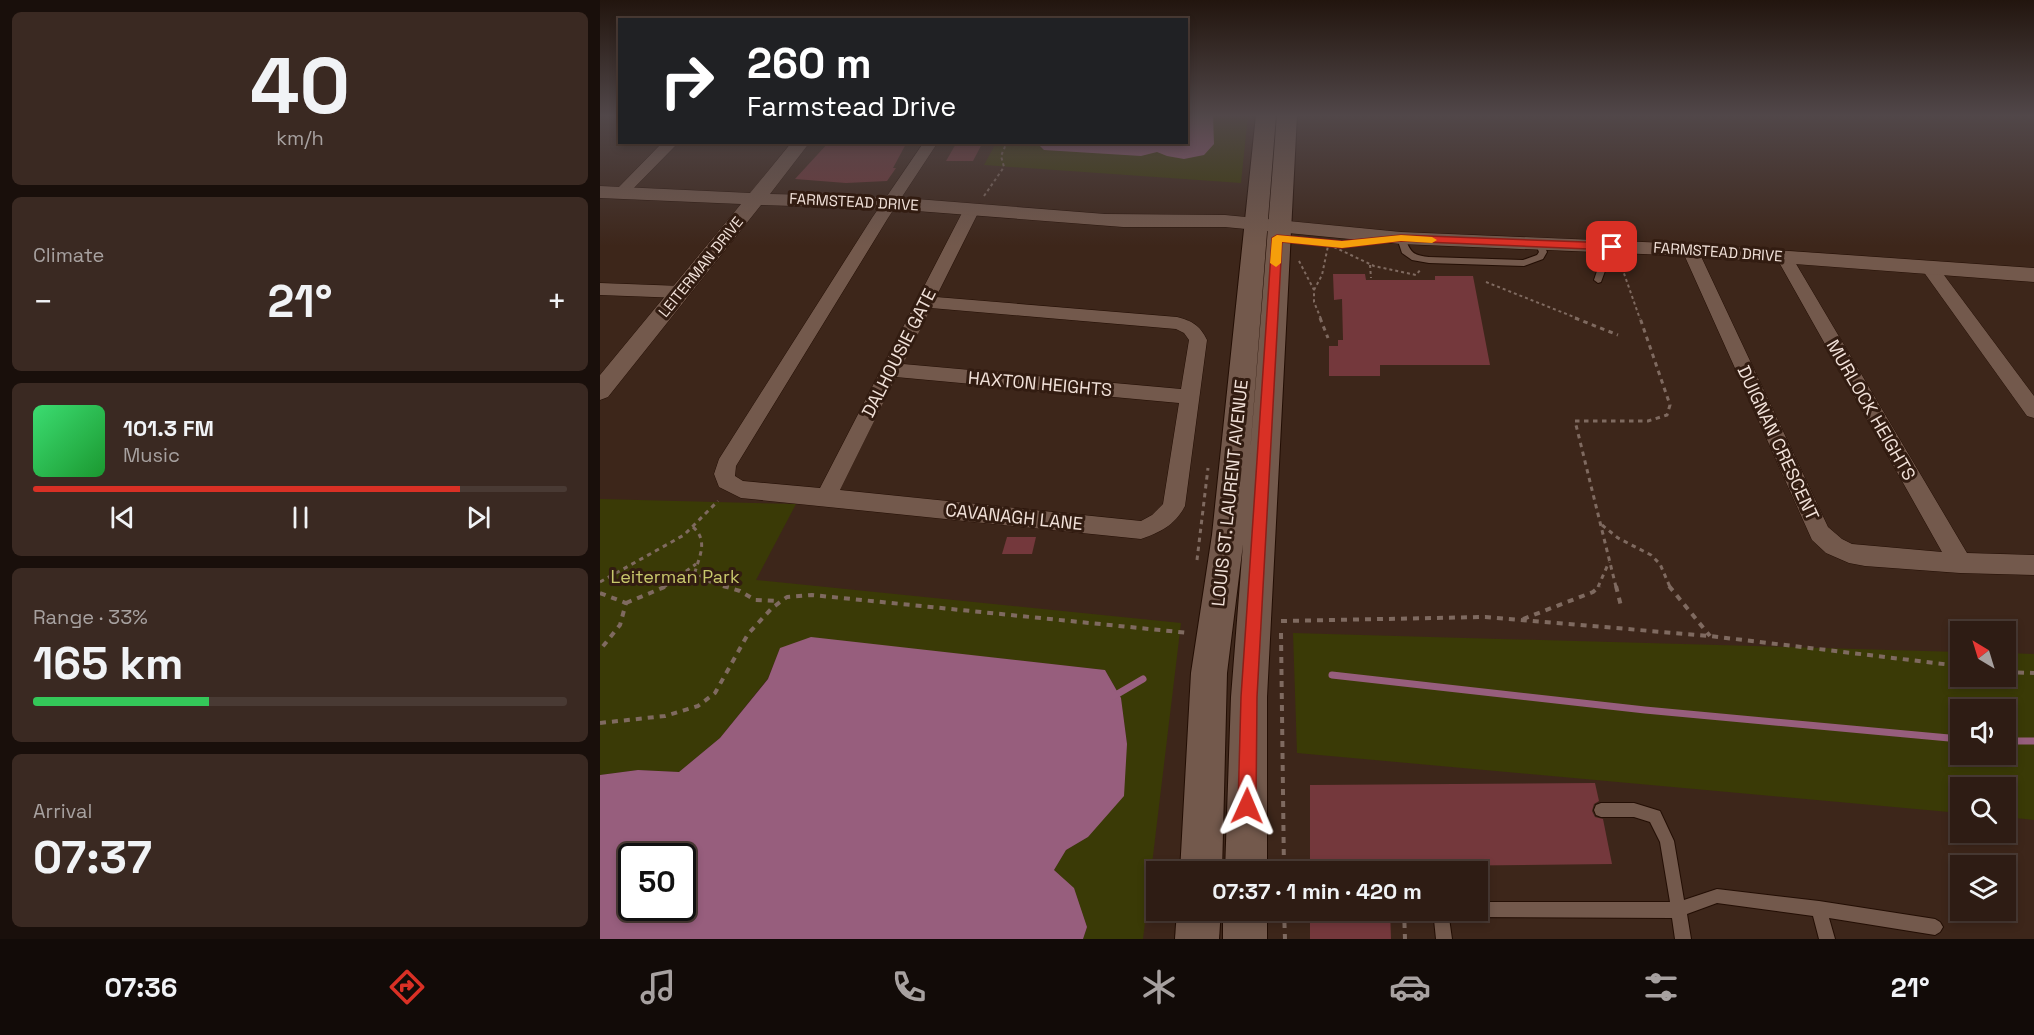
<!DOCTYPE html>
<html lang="en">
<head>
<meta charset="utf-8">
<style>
  :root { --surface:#2e1c14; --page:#3a2922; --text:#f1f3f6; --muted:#a7a1a0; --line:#493a34; --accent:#d93025 }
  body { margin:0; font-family:"Space Grotesk",sans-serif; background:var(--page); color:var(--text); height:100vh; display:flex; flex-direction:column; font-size:22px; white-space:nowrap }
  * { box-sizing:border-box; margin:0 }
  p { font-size:20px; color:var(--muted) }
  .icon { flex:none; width:33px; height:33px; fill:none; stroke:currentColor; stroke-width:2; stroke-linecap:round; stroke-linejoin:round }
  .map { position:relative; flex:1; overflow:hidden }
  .panel { display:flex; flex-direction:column; gap:12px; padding:12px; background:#190f0b; width:600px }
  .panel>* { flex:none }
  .hud { position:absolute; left:18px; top:18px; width:570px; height:126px; border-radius:0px; box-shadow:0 3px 9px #0003,0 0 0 2px var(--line); background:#202124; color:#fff; overflow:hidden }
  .needle { width:39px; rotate:322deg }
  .buttons { position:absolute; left:1350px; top:621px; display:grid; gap:12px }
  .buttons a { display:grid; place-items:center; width:66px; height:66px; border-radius:0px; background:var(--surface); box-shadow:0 3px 9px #0003,0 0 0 2px var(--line); font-size:30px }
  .speed { position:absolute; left:18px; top:843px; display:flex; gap:12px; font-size:30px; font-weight:700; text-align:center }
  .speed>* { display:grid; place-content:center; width:78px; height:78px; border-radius:50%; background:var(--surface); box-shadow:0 3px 9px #0003,0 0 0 2px var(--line); line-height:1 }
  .speed .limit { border:3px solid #111; border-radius:9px; background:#fff; color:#111 }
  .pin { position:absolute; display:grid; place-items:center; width:51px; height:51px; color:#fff; margin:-26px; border-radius:12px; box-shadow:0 3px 9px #0006 }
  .me { position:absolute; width:66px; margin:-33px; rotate:1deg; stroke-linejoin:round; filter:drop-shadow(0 0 4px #0008) }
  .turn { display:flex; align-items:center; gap:21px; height:126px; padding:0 30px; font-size:27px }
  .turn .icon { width:78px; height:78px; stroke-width:2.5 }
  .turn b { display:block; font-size:42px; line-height:51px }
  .big { font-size:45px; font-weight:800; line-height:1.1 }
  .panel .widget { flex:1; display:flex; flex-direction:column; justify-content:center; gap:9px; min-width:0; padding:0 21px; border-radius:9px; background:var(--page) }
  .panel .dial { align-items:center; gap:0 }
  .dial b { font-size:78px; line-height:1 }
  .song { display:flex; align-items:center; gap:18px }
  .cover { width:72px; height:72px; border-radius:9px; background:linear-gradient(135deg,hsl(140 70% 55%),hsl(130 70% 35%)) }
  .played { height:6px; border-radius:3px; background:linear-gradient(90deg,var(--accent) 80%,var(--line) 80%) }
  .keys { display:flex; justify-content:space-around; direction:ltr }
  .heat { display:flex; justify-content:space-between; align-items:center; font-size:33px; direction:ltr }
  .charge { height:9px; border-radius:4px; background:linear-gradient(90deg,#34c759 33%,var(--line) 0) }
  .trip { position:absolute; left:546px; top:861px; width:342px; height:60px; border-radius:0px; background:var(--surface); box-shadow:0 3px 9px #0003,0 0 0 2px var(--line); font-weight:800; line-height:60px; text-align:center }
  .menu { display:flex; height:96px; justify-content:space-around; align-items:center; background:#120b08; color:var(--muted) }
  .menu .icon { width:42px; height:42px }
  .menu .active { color:var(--accent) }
  .menu b { font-size:27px; color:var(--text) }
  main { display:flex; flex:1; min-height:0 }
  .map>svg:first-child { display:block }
</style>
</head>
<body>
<main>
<section class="panel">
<div class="widget dial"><b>40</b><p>km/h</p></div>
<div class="widget"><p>Climate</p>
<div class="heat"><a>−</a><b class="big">21°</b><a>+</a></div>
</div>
<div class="widget">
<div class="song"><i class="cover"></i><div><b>101.3 FM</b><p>Music</p></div></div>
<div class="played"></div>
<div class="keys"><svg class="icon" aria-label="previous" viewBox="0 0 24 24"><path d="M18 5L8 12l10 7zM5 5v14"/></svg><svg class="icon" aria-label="pause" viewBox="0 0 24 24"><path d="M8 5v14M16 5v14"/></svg><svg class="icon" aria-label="next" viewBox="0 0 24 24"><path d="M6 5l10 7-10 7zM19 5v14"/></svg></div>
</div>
<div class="widget"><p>Range · 33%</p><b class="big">165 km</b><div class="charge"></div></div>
<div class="widget"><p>Arrival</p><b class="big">07:37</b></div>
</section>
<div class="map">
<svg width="1434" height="939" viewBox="0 0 1434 939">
  <rect width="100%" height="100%" fill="#3d261a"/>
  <g fill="#3a3a06" fill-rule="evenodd">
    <polygon points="587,115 648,115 641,183 384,165 396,143 586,142"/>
    <polygon points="0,499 196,504 156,580 581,623 543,939 483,939 487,927 474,889 454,870 466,850 488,837 527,744 521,698 505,670 340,652 180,648 168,678 120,738 79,772 38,770 0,775"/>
    <path d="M693,633L1360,652V676H1406V653L1434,654V820L1406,817V788H1360V813L697,753ZM1360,710H1406V754H1360Z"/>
  </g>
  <g fill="#975e7d" fill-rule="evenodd">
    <polygon points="587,115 613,115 614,144 604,155 584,159 567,156 557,152 541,156 444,150 437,143 586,142"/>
    <path d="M211,637L505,670L521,698L527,744L524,796L488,837L466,850L454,870L474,888L487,927L483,939H0V775L38,770L79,772L120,738L168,679L180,648ZM32,856H82V908H32Z"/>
  </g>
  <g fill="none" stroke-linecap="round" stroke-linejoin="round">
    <g stroke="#975e7d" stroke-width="7">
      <polyline points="732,675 1045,710 1360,739"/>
      <polyline points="514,696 543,679"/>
      <polyline points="1406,741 1434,741"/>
    </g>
  </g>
  <g fill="#74383c">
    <polygon points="229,142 307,142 293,168 296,168 287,181 246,183 195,179"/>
    <polygon points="357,142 383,142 373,161 346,161"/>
    <polygon points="733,274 765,274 766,280 835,280 835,276 873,276 890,365 780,365 780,376 729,376 729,346 738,346 738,340 743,340 742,299 734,300"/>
    <polygon points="407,537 436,537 432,554 402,554"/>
    <polygon points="995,783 999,801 994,804 992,811 995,817 1003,819 1012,864 825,866 809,872 710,872 710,785"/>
    <polygon points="710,910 790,910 791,939 710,939"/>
  </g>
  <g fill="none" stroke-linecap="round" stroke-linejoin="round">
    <defs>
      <g id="service">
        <path d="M798,236H804C811,252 811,255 829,257L923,260L937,255L939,252L936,245L940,243H943L947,252L943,259L924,266L829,263L812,260L802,253L797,238Z"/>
        <polygon points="989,244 992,244 996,246 1005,271 1001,282 998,283 994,280 997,271 988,246"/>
        <polygon points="1001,803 1034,803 1060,811 1074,841 1084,900 1117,889 1219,901 1335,919 1340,922 1343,927 1340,932 1335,935 1229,918 1235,939 1219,939 1213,916 1117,903 1087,914 1091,939 1075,939 1072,918 876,917 849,918 852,939 836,939 833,910 878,910 878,902 1070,902 1060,842 1050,822 1034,817 1001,817 996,815 994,810 996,805"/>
      </g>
      <g id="minor">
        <polygon points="63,142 79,142 26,196 16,196 13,193 16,190"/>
        <path d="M324,142H338L288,218L136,466L135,476L143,481L220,488L364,209L372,204L380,209L336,297L577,317C592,321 600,325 607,340L585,506C575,525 561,532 541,539L141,498L119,487L114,474L119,459L272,218ZM331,308L576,329L584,333L589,340L581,389L303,364ZM296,377L579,403L563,504L552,515L541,521L240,490Z"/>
        <polygon points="1090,245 1098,250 1228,527 1242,539 1252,544 1342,552 1176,257 1178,253 1190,253 1192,257 1367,553 1434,555 1434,575 1360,573 1265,566 1249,563 1226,553 1212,540 1082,250"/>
        <polygon points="1329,262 1335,263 1434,396 1434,418 1427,416 1323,271 1321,267 1323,263"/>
        <polygon points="0,283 81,286 87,288 90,292 87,296 81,298 0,295"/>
      </g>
      <polygon id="tertiary" points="192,142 210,142 170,194 291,197 505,214 625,215 801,232 1090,244 1434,268 1434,282 1090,256 801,244 625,227 523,227 291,209 161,205 8,397 0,400 0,375 141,204 0,198 0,186 150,193"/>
      <g id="secondary">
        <polygon points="656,115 676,115 650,454 677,115 697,115 667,697 667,872 625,872 631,697 643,544 627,673 622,872 580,872 591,673 612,535"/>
        <polygon points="577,910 621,910 619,939 575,939"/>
        <rect x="623" y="910" width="44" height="29"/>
      </g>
    </defs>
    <use href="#service" stroke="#230e04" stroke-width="2"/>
    <use href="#minor" stroke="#230e04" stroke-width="1"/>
    <use href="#tertiary" stroke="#230e04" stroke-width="1"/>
    <use href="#secondary" stroke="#230e04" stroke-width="2"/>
    <g stroke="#7f6a60" stroke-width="2" stroke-dasharray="3 3" stroke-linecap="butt">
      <polyline points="384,196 404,167 401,156 407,142"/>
      <polyline points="734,247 774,266 816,275 821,269"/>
      <polyline points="699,261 714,290 714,302 721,319"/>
      <polyline points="1020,262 1040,319"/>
      <polyline points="770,265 771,278"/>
      <polyline points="886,282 979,319"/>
      <polyline points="714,290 722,275 728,246"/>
    </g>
    <g stroke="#7f6a60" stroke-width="3" stroke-dasharray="4.5 4.5" stroke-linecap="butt">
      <polyline points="720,318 728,338"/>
      <polyline points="975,318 1018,335"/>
      <polyline points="1002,525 1018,538 1051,555 1060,564 1070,587"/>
      <path d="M93,527C108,540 100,555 95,572L110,582L128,587"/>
      <polyline points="597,560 608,468"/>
      <polyline points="0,582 84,535 118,501"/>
      <polyline points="64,587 96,564"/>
      <polyline points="998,587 1009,562"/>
      <polyline points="1016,587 975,421 1048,421 1067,415 1070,405 1040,318"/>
    </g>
    <g stroke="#7f6a60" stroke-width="4" stroke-dasharray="6 6" stroke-linecap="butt">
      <polyline points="123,586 140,591 155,600 179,601"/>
      <polyline points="1016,586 1021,606"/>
      <polyline points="1069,586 1110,636"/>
      <polyline points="0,593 26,603 20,625 0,650"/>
      <polyline points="26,603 67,586"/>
      <polyline points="923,619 993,592 1000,586"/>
      <polyline points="681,621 885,617 1110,636 1360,666"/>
      <polyline points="681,633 684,872"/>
      <polyline points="1406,672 1434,673"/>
      <polyline points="0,723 65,716 98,706 115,693 148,634 172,608 187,597 212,595 589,633"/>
      <polyline points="684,910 685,939"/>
      <polyline points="804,910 805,939"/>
    </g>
    <use href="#service" fill="#73594c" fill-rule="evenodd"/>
    <use href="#minor" fill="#73594c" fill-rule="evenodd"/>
    <use href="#tertiary" fill="#73594c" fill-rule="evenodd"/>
    <use href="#secondary" fill="#73594c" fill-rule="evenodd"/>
  </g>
  <linearGradient id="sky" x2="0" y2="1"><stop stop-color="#22150e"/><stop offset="0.47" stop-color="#514749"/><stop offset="1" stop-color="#514749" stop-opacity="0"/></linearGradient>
  <rect width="1434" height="246" fill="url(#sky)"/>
  <polygon fill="#d93025" stroke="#8d1f18" stroke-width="1.5" points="677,235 742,241 801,235 1012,243 1017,247 1012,250 801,241 742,248 682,242 657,697 656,806 654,813 647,815 641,813 638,806 641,697 672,238"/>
  <polygon fill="#f59e0b" points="677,235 742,241 801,235 832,237 837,240 832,243 801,241 742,248 682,242 681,263 676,267 670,263 672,238"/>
  <g text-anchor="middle" stroke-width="6" stroke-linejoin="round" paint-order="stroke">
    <g font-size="15" fill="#f1e1d9" stroke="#321c11">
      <text transform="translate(254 202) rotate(3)" y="5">FARMSTEAD DRIVE</text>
      <text transform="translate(1118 252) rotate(4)" y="5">FARMSTEAD DRIVE</text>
      <text transform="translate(101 267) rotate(-51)" y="5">LEITERMAN DRIVE</text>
    </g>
    <g font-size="18" fill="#f1e1d9" stroke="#321c11">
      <text transform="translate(299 353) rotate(-63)" y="6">DALHOUSIE GATE</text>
      <text transform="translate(440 384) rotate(5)" y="6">HAXTON HEIGHTS</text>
      <text transform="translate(1271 410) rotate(60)" y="6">MURLOCK HEIGHTS</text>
      <text transform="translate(1178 443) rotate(65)" y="6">DUIGNAN CRESCENT</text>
      <text transform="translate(630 493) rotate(-84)" y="6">LOUIS ST. LAURENT AVENUE</text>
      <text transform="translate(414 517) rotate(6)" y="6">CAVANAGH LANE</text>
    </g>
    <g font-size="18" fill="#c8c86c" stroke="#321c11">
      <text x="75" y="583">Leiterman Park</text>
    </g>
  </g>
</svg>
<div class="buttons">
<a><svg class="needle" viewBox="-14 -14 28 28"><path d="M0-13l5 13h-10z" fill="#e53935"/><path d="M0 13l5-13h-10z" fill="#a7a1a0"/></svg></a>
<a><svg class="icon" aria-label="sound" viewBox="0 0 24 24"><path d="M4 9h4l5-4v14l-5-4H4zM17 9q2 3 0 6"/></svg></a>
<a><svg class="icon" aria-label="search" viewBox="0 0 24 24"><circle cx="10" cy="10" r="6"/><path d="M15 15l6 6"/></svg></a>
<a><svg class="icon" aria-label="layers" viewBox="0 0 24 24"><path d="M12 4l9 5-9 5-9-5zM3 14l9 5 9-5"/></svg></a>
</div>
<div class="speed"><div class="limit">50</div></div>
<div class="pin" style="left:1012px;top:247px;background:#d93025"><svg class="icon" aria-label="arrive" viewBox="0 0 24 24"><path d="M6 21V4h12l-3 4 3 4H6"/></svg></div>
<svg class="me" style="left:647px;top:806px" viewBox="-20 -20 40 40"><path d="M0-17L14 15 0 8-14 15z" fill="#d93025" stroke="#fff" stroke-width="4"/></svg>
<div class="trip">07:37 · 1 min · 420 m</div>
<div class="hud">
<div class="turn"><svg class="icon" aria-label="right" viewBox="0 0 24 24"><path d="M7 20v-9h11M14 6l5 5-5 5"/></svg><div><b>260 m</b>Farmstead Drive</div></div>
</div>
</div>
</main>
<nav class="menu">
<b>07:36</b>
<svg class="icon active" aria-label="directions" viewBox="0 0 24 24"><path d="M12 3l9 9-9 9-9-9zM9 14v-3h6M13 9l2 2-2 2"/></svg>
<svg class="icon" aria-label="music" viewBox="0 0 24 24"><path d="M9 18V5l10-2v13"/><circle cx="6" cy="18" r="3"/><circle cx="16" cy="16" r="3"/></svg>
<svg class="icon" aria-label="phone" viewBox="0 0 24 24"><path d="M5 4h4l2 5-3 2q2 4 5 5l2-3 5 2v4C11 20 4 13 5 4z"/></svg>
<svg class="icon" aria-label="climate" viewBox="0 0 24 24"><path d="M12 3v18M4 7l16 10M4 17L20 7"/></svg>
<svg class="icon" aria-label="car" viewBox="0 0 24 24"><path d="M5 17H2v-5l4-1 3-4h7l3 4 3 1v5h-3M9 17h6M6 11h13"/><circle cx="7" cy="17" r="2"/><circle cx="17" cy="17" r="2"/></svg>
<svg class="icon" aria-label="filters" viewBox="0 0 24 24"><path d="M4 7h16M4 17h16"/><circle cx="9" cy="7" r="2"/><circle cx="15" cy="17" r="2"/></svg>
<b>21°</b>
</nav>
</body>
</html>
